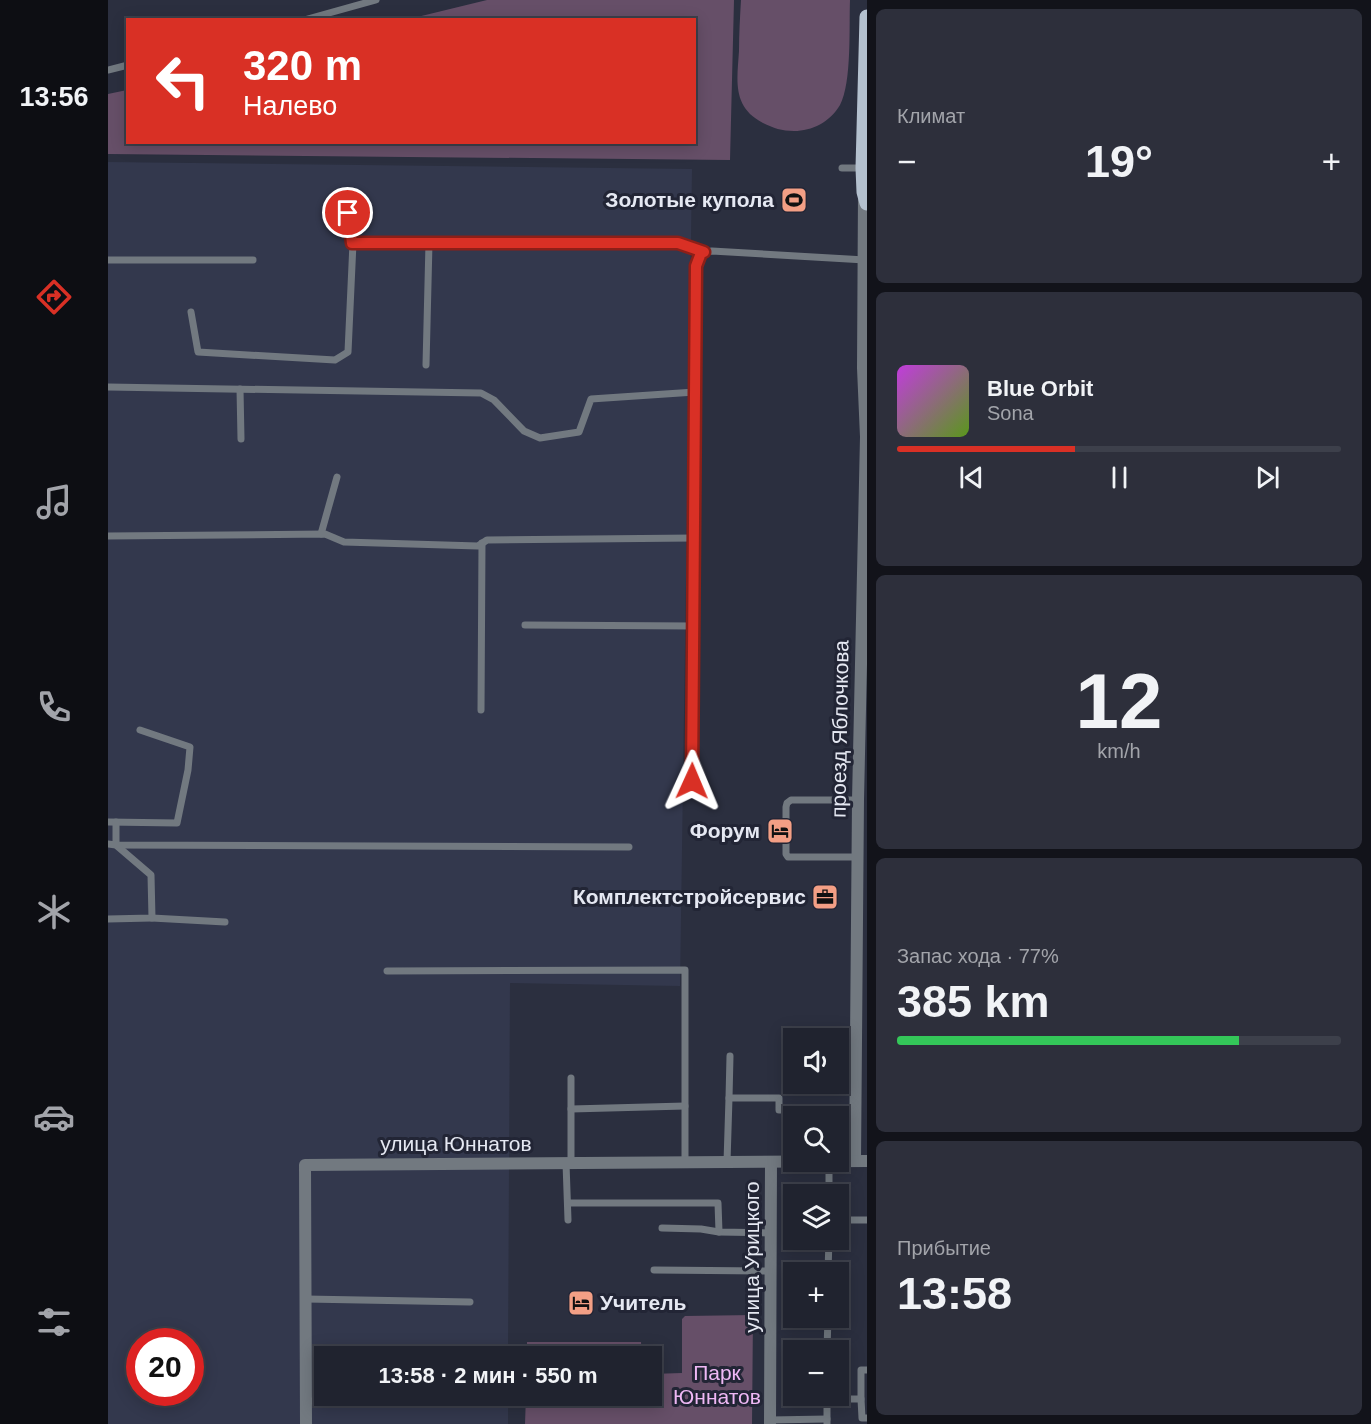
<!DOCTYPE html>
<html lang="ru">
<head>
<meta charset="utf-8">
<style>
  :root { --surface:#20232f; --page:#2d2f3b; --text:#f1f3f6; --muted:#a2a4aa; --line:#3d404b; --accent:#d93025 }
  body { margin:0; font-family:Helvetica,sans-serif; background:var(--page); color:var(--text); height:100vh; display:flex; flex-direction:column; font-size:22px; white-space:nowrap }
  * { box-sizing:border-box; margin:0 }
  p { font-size:20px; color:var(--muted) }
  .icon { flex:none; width:33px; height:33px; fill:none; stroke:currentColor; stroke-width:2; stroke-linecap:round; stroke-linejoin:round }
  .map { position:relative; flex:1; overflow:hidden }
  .sheet { display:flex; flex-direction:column; gap:9px; padding:9px; background:#12131a; width:504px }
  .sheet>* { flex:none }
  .hud { position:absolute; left:18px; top:18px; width:570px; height:126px; border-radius:0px; box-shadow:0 3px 15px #0003,0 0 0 2px var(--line); background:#d93025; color:#fff; overflow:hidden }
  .tools { position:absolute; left:675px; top:1028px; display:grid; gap:12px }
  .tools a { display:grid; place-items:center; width:66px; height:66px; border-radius:0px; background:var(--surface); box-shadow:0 3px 15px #0003,0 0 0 2px var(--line); font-size:30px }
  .speed { position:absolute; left:18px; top:1328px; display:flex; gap:12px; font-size:30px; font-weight:700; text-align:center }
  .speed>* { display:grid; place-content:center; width:78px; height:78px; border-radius:50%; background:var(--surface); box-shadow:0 3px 15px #0003,0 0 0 2px var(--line); line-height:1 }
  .speed .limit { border:9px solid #d22; background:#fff; color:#111 }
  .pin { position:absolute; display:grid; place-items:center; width:51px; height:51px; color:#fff; margin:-26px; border:3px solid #fff; border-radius:50%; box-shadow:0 2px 6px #0007 }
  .me { position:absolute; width:66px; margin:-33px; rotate:1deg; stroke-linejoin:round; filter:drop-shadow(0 0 4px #0008) }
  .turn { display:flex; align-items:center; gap:21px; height:126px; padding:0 18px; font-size:27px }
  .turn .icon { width:78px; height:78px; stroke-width:2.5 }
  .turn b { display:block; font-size:42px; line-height:51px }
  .big { font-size:45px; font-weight:700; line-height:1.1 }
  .sheet .card { flex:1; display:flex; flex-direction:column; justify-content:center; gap:9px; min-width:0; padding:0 21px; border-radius:9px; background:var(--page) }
  .sheet .dial { align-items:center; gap:0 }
  .dial b { font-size:78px; line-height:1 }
  .song { display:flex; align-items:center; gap:18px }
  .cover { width:72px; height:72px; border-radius:9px; background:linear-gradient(135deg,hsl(290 70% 55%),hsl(90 70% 35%)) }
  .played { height:6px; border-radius:3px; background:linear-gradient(90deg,var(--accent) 40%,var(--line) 40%) }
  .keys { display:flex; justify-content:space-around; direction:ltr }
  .heat { display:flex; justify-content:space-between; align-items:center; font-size:33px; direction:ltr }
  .charge { height:9px; border-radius:4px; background:linear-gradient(90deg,#34c759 77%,var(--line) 0) }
  .trip { position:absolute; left:206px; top:1346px; width:348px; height:60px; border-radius:0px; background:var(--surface); box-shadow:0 3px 15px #0003,0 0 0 2px var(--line); font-weight:700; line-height:60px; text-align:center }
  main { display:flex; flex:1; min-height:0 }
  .dock { display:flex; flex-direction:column; width:108px; justify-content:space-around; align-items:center; background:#0d0e13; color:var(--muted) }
  .dock .icon { width:42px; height:42px }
  .dock .active { color:var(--accent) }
  .dock b { font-size:27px; color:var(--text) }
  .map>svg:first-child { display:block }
</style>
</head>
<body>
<main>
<nav class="dock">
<b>13:56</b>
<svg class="icon active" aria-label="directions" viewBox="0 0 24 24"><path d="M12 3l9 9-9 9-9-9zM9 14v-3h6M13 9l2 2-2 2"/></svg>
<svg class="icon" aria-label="music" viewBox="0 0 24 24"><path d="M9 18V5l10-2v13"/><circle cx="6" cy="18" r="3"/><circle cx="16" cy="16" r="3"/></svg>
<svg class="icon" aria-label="phone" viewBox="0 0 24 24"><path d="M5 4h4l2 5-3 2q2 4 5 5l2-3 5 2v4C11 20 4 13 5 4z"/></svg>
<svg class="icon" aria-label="climate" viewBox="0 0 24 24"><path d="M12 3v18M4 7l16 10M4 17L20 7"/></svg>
<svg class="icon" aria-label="car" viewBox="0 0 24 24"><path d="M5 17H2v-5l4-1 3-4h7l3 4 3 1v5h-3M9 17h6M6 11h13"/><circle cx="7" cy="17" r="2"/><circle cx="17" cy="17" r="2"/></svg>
<svg class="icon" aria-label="filters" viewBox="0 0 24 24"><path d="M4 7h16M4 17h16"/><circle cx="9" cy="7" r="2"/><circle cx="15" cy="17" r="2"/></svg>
</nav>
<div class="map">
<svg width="759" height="1424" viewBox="0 0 759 1424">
  <rect width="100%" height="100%" fill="#2b2f3f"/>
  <path fill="#33384d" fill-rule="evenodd" d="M0,162L584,169L572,986L402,983L400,1356H216V1395H400V1424H0ZM32,1341H82V1392H32Z"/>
  <g fill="#664f68">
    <polygon points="379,0 626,0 622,160 0,154 0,94 19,90 20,142 586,142 586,20 301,19"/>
    <path d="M633,0H742C741,26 744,83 732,105C722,122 704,131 686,131C674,131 665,128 655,123C624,107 629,81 631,51C631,34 632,17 633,0Z"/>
    <polygon points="645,1315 644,1424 417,1424 418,1395 543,1395 543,1374 574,1373 574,1319 577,1316"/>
    <polygon points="419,1342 533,1342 534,1356 419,1356"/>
  </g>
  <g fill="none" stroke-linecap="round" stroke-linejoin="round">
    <g stroke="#727980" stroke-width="7">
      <polyline points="196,20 268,0"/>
      <polyline points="0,70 20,65"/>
      <polyline points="734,168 755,168"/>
      <polyline points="245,243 570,242 596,252"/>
      <polyline points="0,260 145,260"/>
      <polyline points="83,312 90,352 227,360 240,352 245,243 240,213"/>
      <polyline points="318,365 321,243"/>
      <polyline points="0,387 373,393 386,400 416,431 432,438 471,432 483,399 587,392"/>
      <polyline points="132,389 133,439"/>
      <polyline points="213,534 229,477"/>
      <polyline points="0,536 217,534 236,542 370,546 379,540 586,538"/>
      <polyline points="417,625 586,626"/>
      <polyline points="373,710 374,543"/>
      <polyline points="584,781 589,266 593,253 604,251 757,260"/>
      <polyline points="0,822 69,823 80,770 82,747 32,730"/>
      <polyline points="8,822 8,845 521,847"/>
      <polyline points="0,844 8,845 43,875 44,918 0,919"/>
      <polyline points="749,857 680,857 678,854 678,807 679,803 683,800 750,800"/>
      <polyline points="44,918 117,922"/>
      <polyline points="279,971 577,970 577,1162"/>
      <polyline points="621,1098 622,1056"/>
      <polyline points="463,1109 577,1106"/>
      <polyline points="721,1161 721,1194"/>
      <polyline points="619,1162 621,1098 671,1098 671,1110 695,1110"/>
      <polyline points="458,1163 460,1220"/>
      <polyline points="463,1163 463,1078"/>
      <polyline points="460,1203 610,1203 611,1232 664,1233"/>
      <polyline points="730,1220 759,1220"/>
      <polyline points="554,1228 593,1229 611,1232"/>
      <polyline points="546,1270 663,1271"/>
      <polyline points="720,1272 721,1239"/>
      <polyline points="198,1299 362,1302"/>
      <polyline points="719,1350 720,1317"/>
      <polyline points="719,1399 753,1399 754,1418 759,1418"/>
      <polyline points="753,1399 753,1370 759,1370"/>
      <polyline points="198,1401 357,1402"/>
      <polyline points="662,1420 719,1419"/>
      <polyline points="719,1424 719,1397"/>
    </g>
    <g stroke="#727980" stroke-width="12">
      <polyline points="747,1161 750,800 758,437 755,368 756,193"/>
      <polyline points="198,1424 197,1165 759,1161"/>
      <polyline points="662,1424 663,1162"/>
    </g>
    <polyline stroke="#b4c1cf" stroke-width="15" points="759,17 755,168 756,192 759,203"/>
  </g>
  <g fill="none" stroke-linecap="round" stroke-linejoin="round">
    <defs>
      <polyline id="route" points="240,213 244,243 570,243 596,252 593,253 588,266 584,781"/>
    </defs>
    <use href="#route" stroke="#8d1f18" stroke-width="15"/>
    <use href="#route" stroke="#d93025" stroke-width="10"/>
  </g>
  <defs>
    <symbol id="stadium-square" viewBox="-11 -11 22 22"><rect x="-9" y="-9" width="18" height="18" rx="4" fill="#f39f85" stroke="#222535"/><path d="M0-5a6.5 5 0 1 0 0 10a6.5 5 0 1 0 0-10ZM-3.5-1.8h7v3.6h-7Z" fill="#111"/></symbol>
    <symbol id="hotel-square" viewBox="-11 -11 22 22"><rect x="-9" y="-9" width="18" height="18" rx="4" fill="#f39f85" stroke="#222535"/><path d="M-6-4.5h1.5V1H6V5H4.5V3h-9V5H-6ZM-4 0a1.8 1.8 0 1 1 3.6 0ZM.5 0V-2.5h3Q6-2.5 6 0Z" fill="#111"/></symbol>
    <symbol id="office-square" viewBox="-11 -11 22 22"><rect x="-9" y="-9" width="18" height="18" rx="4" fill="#f39f85" stroke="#222535"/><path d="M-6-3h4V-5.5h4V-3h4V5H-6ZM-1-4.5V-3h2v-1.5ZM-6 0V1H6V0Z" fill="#111"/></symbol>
  </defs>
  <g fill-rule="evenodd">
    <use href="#stadium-square" x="671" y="185" width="30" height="30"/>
    <use href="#hotel-square" x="657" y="816" width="30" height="30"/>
    <use href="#office-square" x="702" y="882" width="30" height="30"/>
    <use href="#hotel-square" x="458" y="1288" width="30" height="30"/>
  </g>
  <g text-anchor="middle" stroke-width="6" stroke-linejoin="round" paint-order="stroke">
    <g font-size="21" font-weight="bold" fill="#e5e8f2" stroke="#222535" text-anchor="end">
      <text x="666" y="207">Золотые купола</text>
      <text x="652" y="838">Форум</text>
      <text x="698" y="904">Комплектстройсервис</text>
      <text x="492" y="1310" text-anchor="start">Учитель</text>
    </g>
    <g font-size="21" fill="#e5e8f2" stroke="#222535">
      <text transform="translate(732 729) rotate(-89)" y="7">проезд Яблочкова</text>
      <text x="348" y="1151">улица Юннатов</text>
      <text transform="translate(644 1257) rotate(-90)" y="7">улица Урицкого</text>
    </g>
    <g font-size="21" fill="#efb8f5" stroke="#222535">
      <text x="609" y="1380">Парк<tspan x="609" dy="24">Юннатов</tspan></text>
    </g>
  </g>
</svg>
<div class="tools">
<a><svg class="icon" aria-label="sound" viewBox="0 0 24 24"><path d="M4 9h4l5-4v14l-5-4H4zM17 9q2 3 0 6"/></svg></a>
<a><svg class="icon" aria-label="search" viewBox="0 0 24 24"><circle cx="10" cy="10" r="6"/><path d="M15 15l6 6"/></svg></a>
<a><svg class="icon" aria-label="layers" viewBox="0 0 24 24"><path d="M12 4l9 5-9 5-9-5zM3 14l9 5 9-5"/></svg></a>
<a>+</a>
<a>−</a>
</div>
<div class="speed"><div class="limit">20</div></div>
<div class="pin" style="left:240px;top:213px;background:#d93025"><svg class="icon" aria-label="arrive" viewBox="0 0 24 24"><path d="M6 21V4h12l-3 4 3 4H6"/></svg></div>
<svg class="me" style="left:584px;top:781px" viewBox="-20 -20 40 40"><path d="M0-17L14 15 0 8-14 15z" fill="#d93025" stroke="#fff" stroke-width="4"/></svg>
<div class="trip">13:58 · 2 мин · 550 m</div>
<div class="hud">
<div class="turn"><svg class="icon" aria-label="left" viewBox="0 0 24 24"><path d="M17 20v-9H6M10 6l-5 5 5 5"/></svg><div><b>320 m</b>Налево</div></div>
</div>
</div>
<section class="sheet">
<div class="card"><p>Климат</p>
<div class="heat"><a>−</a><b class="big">19°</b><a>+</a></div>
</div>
<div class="card">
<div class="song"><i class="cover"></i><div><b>Blue Orbit</b><p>Sona</p></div></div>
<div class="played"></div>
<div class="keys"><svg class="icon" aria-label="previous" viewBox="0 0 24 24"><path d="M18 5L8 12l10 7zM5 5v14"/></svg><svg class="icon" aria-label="pause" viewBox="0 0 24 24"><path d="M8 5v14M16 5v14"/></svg><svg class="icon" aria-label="next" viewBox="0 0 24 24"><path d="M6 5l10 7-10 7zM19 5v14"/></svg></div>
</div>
<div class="card dial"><b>12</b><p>km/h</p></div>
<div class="card"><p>Запас хода · 77%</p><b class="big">385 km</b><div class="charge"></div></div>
<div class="card"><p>Прибытие</p><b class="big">13:58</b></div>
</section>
</main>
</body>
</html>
